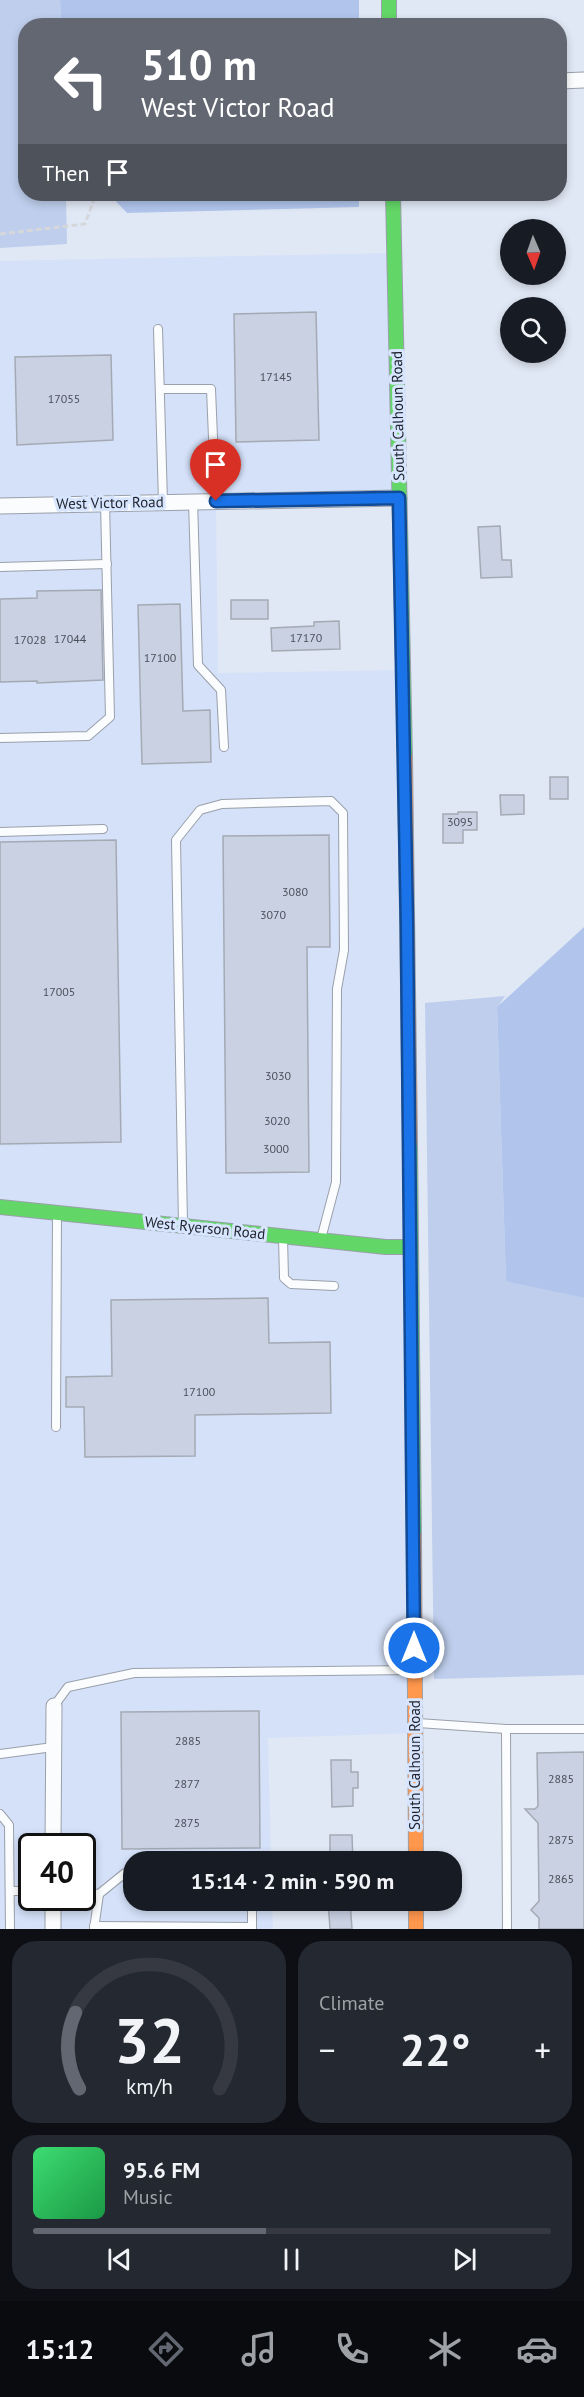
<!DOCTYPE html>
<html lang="en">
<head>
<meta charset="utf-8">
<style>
  :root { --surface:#171b24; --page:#242831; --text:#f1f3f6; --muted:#9ea1a6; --line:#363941; --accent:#626772 }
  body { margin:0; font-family:"PT Sans",sans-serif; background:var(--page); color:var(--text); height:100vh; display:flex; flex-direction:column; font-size:22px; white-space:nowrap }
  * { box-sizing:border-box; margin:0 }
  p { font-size:20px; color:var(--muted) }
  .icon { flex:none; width:33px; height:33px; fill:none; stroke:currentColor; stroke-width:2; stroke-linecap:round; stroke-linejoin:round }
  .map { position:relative; height:1929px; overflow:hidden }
  .drawer { display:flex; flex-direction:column; gap:12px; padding:12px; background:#0d0f14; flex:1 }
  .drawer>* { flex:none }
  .hud { position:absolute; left:18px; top:18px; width:549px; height:183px; border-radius:24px; box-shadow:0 3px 9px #0003; background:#626772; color:#fff; overflow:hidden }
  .needle { width:39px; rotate:178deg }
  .tools { position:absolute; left:500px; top:219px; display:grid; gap:12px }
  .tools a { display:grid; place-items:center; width:66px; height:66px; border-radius:50%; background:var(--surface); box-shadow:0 3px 9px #0003; font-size:30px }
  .speed { position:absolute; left:18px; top:1833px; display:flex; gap:12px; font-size:30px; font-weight:700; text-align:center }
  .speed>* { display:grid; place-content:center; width:78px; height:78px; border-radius:50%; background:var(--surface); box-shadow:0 3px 9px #0003; line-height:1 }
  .speed .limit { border:3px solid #111; border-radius:9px; background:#fff; color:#111 }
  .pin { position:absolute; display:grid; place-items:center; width:51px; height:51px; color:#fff; margin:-62px -26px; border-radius:50% 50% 50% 0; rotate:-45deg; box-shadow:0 0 6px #0007 }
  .pin .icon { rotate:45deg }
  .me { position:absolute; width:66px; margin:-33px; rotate:0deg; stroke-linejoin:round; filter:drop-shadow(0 0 4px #0008) }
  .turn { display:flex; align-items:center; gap:21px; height:126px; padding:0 24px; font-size:27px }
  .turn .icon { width:78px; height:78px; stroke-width:2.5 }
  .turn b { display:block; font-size:42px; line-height:51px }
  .then { display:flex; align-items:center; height:57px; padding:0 24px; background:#0003; gap:12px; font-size:22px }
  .big { font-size:45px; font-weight:800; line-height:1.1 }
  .drawer .widget { flex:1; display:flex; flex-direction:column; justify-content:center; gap:9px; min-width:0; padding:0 21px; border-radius:24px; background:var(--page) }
  .drawer .dial { align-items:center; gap:0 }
  .dial svg { height:156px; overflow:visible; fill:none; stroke:var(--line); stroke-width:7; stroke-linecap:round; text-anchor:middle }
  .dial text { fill:var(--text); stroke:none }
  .song { display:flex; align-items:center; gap:18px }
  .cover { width:72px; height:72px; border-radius:9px; background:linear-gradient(135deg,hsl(140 70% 55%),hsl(140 70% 35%)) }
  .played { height:6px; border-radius:3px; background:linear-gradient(90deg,var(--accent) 45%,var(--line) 45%) }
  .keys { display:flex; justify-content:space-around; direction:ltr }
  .heat { display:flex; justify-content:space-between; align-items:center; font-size:33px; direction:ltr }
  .drawer .tiles { flex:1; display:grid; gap:12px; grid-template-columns:1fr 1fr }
  .widget:last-child { grid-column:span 2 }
  .trip { position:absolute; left:123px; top:1851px; width:339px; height:60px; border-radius:24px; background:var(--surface); box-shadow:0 3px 9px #0003; font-weight:800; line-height:60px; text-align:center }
  .tabs { display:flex; height:96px; justify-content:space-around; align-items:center; background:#090b0e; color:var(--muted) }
  .tabs .icon { width:42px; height:42px }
  .tabs .active { color:var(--accent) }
  .tabs b { font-size:27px; color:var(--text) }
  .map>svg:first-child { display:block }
</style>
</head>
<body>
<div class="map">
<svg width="584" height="1929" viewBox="0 0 584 1929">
  <rect width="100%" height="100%" fill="#e0e8f5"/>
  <path fill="#d4e1f9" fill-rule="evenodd" d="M394,253L399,498L216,501L218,673L403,670L414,1733L268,1738L271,1861L134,1862V1900L272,1901L273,1929H0V261ZM32,1846H82V1898H32Z"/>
  <g fill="#beceec">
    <polygon points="0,0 60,0 61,25 26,26 26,194 66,194 67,244 0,248"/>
    <polygon points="505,996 497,1008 506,1280 584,1298 584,1675 434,1679 425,1003"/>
  </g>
  <g fill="#b1c5ec">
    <polygon points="60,0 359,0 359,25 61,25"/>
    <polygon points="109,194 359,194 359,207 127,213"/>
    <polygon points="584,927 584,1298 506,1281 497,1007"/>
  </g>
  <g fill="#c9d1e2" stroke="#a4aab4" stroke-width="1.5">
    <polygon points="316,312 319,440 236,442 234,314"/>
    <polygon points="111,355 113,440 17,445 15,357"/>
    <polygon points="500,526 502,560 511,560 512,577 481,578 478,527"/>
    <polygon points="101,590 103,680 37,683 37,681 0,682 0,599 37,598 37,591"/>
    <rect x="231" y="600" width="37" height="19"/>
    <polygon points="180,604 183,711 210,710 211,762 142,764 138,605"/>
    <polygon points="339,621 340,649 272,651 271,628 314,626 314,622"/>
    <rect x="550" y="777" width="18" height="22"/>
    <polygon points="500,795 524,795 524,814 501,815"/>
    <polygon points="458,812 477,812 477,830 463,830 463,843 443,843 443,814 458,814"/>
    <polygon points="329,835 330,947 307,947 309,1172 226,1173 223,836"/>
    <polygon points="116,840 121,1142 0,1144 0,842"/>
    <polygon points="268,1298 269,1343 330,1342 331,1413 195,1415 195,1456 85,1457 84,1407 66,1407 66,1377 112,1376 111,1300"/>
    <polygon points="259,1711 260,1848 122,1849 121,1712"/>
    <polygon points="584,1752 584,1929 539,1929 539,1918 531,1910 539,1901 538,1823 525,1809 535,1809 538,1806 537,1753"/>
    <polygon points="331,1760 351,1760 351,1772 358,1772 358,1788 353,1788 353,1806 332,1807"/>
    <polygon points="330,1835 352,1835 353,1862 330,1862"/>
    <polygon points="328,1900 350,1900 352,1929 330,1929"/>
  </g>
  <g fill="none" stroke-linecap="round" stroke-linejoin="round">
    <defs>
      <g id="lane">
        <polyline points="158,329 163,502"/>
        <polyline points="161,389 211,389 213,438"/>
        <polyline points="193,501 198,665 221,690 224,747"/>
        <polyline points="0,567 107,564"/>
        <polyline points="0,738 88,736 110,717 105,503"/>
        <polyline points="0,832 103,829"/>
        <polyline points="183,1224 176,840 200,810 222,804 331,801 343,813 344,950 337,989 336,1182 321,1239"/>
        <polyline points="283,1237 284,1278 291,1284 334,1286"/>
        <polyline points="56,1427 57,1214"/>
        <polyline points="54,1706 68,1687 134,1673 412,1670"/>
        <polyline points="418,1723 506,1729 584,1729"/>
        <polyline points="506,1729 507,1929"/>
        <polyline points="0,1754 53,1747"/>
        <polyline points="0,1814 9,1825 10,1929"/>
        <polyline points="10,1891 32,1891"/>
        <polyline points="82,1893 99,1894 125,1873 134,1873"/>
        <polyline points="252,1900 252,1929"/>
        <polyline points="94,1926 252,1927"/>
        <polyline points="94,1929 99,1894"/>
      </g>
      <g id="street">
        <polyline points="560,81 584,80"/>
        <polyline points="0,506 399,498"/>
        <polyline points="53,1846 54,1706"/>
        <polyline points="53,1898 53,1929"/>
      </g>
      <g id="fast">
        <polyline points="389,0 389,26"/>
        <polyline points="393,194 405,757"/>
        <polyline points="410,1142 414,1536"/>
        <polyline points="0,1207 386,1247 410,1247"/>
      </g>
      <g id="slow">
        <polyline points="405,757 410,1142"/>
        <polyline points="414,1536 416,1862"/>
        <polyline points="416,1900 416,1929"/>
      </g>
    </defs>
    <use href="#lane" stroke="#9aa0aa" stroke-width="10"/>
    <use href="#street" stroke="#9aa0aa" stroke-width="17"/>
    <use href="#fast" stroke="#9aa0aa" stroke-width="16"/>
    <use href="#slow" stroke="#9aa0aa" stroke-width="16"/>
    <polyline stroke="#d5d7db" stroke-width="3" stroke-dasharray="6 3" stroke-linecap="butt" points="0,234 85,224 96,194"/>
    <use href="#lane" stroke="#fafcfe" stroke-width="8"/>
    <use href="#street" stroke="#fafcfe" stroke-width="15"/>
    <use href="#fast" stroke="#63d668" stroke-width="14"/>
    <use href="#slow" stroke="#ff974d" stroke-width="14"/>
  </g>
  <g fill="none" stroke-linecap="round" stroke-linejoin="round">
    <defs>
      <polyline id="route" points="216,501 399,498 407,927 414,1648"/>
    </defs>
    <use href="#route" stroke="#114b97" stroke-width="15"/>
    <use href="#route" stroke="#1a73e8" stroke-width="10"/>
  </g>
  <g text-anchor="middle" stroke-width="6" stroke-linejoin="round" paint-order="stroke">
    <g font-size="12" fill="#4a4f5a">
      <text x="276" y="381">17145</text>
      <text x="64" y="403">17055</text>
      <text x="306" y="642">17170</text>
      <text x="70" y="643">17044</text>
      <text x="30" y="644">17028</text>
      <text x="160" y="662">17100</text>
      <text x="460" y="826">3095</text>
      <text x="295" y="896">3080</text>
      <text x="273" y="919">3070</text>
      <text x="59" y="996">17005</text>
      <text x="278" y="1080">3030</text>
      <text x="277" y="1125">3020</text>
      <text x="276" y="1153">3000</text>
      <text x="199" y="1396">17100</text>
      <text x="188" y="1745">2885</text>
      <text x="561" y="1783">2885</text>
      <text x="187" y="1788">2877</text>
      <text x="187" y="1827">2875</text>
      <text x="561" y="1844">2875</text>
      <text x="561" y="1883">2865</text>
    </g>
    <g font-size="15" fill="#1e222c" stroke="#d7e5fe">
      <text transform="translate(398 416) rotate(-91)" y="5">South Calhoun Road</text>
      <text transform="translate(110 503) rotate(-1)" y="5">West Victor Road</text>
      <text transform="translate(205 1228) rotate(6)" y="5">West Ryerson Road</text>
      <text transform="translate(415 1765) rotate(-90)" y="5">South Calhoun Road</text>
    </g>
  </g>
</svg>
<div class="tools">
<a><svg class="needle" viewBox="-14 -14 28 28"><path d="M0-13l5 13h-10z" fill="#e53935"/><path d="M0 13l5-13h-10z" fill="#9ea1a6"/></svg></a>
<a><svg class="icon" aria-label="search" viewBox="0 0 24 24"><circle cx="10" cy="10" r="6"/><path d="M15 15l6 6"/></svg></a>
</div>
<div class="speed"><div class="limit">40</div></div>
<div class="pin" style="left:216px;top:501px;background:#d93025"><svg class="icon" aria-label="arrive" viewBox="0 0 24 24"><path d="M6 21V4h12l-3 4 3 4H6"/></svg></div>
<svg class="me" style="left:414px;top:1648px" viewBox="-20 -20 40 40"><circle r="17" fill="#1a73e8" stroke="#fff" stroke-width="3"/><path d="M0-11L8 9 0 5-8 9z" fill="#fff"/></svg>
<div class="trip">15:14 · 2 min · 590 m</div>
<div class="hud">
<div class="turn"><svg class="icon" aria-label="left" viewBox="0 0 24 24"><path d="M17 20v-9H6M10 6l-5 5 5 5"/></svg><div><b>510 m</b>West Victor Road</div></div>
<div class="then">Then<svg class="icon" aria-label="arrive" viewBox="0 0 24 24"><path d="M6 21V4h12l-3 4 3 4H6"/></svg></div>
</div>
</div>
<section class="drawer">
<div class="tiles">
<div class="widget dial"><svg viewBox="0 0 100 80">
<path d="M14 69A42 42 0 1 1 86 69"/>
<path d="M14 69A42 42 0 0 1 12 30" stroke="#626772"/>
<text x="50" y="56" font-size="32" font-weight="700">32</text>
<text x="50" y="72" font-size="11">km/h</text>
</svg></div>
<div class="widget"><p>Climate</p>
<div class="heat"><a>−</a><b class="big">22°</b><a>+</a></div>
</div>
<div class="widget">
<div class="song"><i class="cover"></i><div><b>95.6 FM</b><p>Music</p></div></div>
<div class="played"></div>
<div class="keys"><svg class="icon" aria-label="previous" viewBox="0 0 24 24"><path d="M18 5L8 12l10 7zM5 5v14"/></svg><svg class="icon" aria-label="pause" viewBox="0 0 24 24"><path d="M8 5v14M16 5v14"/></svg><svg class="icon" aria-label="next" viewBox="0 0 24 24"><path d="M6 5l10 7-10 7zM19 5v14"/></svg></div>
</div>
</div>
</section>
<nav class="tabs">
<b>15:12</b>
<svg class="icon active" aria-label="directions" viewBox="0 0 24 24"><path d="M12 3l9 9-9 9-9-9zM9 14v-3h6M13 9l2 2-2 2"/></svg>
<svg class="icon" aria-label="music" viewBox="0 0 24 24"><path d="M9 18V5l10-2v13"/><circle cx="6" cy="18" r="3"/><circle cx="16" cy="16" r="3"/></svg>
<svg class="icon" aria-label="phone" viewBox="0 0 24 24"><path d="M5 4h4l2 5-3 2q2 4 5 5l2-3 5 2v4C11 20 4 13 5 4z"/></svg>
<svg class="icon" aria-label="climate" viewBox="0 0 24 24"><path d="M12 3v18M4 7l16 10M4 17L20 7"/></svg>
<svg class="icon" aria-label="car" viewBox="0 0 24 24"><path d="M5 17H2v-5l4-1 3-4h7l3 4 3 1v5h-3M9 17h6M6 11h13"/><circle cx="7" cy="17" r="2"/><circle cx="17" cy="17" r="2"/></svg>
</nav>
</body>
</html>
